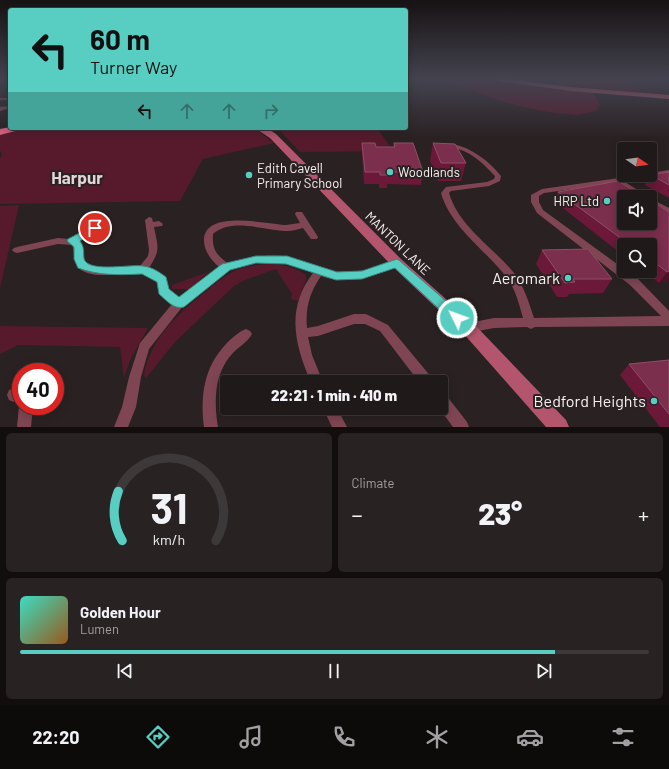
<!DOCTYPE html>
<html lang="en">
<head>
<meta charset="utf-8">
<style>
  :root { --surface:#20191a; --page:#282223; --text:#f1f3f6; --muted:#a2a0a2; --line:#3d3839; --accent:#57cec1 }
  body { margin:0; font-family:Barlow,sans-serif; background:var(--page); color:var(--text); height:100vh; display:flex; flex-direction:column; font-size:15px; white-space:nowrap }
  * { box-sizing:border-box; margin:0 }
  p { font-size:13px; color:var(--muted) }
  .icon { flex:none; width:22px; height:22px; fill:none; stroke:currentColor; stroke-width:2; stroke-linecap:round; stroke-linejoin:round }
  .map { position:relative; height:427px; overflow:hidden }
  .drawer { display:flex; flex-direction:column; gap:6px; padding:6px; background:#120e0e; flex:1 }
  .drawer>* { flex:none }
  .guide { position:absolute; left:8px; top:8px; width:400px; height:122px; border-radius:4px; box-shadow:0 2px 10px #0003,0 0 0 1px var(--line); background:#57cec1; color:#111; overflow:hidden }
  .needle { width:26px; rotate:103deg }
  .controls { position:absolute; left:617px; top:142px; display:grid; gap:8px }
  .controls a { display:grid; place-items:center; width:40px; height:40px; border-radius:4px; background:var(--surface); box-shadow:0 2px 10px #0003,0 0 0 1px var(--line); font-size:20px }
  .speed { position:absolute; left:12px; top:363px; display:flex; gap:8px; font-size:20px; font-weight:700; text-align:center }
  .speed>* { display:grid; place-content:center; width:52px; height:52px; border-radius:50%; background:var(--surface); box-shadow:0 2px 10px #0003,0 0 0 1px var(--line); line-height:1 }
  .speed .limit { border:6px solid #d22; background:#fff; color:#111 }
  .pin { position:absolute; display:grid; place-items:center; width:34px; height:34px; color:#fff; margin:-17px; border:2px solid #fff; border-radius:50%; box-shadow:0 1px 4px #0007 }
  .me { position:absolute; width:44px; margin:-22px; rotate:312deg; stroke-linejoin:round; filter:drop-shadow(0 0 3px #0008) }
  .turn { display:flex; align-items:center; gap:14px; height:84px; padding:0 16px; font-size:18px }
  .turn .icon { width:52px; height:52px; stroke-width:2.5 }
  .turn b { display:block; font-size:28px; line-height:34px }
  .lanes { display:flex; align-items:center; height:38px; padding:0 16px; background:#0003; justify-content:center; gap:20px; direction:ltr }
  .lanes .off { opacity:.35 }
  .big { font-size:30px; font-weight:800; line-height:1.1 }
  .drawer .card { flex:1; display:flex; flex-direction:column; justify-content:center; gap:6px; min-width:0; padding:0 14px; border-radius:6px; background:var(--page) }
  .drawer .dial { align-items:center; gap:0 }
  .dial svg { height:104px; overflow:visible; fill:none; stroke:var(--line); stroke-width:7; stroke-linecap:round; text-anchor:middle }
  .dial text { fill:var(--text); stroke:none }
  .song { display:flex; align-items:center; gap:12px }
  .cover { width:48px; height:48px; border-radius:6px; background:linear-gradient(135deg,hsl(170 70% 55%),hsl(30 70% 35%)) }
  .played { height:4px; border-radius:2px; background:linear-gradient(90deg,var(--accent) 85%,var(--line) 85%) }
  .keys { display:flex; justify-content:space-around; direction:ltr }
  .heat { display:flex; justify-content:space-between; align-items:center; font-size:22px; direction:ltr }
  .drawer .tiles { flex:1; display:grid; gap:6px; grid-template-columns:1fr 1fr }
  .card:last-child { grid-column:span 2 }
  .trip { position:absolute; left:220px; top:375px; width:228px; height:40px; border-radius:4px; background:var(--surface); box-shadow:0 2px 10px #0003,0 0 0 1px var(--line); font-weight:800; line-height:40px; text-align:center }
  .menu { display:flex; height:64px; justify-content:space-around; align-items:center; background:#0d0a0a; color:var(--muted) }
  .menu .icon { width:28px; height:28px }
  .menu .on { color:var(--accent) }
  .menu b { font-size:18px; color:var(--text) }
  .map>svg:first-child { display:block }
</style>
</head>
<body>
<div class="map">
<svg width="669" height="427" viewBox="0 0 669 427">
  <rect width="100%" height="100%" fill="#2a2122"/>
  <g fill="#561a2c">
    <polygon points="461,79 495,79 598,92 594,94 600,105 596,111 577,115 549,112 506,103 448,81"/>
    <polygon points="552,79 626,79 642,92 558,85"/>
    <polygon points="28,128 252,128 250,129 250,131 258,131 274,143 203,159 180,201 0,204 0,158 2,156 0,150 0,134"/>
    <polygon points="333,128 377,128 393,151 300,152 280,131"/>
    <polygon points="19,205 0,288 0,206"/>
    <path d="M273,264C284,265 297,268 306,275V280L298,301L291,299L292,294L276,269L245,280L234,286L175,342L146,378L144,375C150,339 178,314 204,293C212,286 220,279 229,274C242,266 258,264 273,264Z"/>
    <polygon points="208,272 190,289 172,289 172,285"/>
    <polygon points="0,326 148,328 131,358 124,378 120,347 18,345 0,354"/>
  </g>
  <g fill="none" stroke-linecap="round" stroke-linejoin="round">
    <g fill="#7f4553" fill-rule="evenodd">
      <rect x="0" y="98" width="10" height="2"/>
      <polygon points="10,106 10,108 0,111 0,107"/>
      <path d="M453,144C472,148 489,161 501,176L500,181L489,186L451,191L449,193C459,227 493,247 514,273C524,286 529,303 534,318L661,316L630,285L537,213L531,202V195L542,189L640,175H650V173L669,170V174L625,182L649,197H640L617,183L544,193L539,196V202L543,210L624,269V271H626L638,279L669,311V326L535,327L531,329L527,327L494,328L468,333L464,331L462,328L464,325L468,323L494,318H523C519,304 516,290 507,278C486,250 451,228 441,193L446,187L487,182L494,179L495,176C484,164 465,145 447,149L444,147Z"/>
      <polygon points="650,198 669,208 669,213 650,203"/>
      <path d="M296,212H302L318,237L317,239H311L303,228C298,229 293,231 287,231C265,231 232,217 213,234C212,249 216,254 227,263C247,258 267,253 288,257C307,261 323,272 344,272C363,273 379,265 397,260L400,261L402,263L400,265C375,274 348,286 321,276C310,292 305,308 307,328L318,326L354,314H366L388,325L432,378L433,382H419L380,331L365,324H354L318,336L308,337L312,355L323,382H311C294,344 286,308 313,273L286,263L256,262L229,270L183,306L149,349L141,377L136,407L128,427H114L122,407L129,377L140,343L172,304C161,295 158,296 157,281C153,278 148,275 144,274C126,270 90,283 77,266C73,259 75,252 72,245L58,244L17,253L14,252L12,250L14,248L17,247L58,238L69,239L86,228L104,222L107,223L108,225L107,227L92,232L79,241L82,248L85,263C101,272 123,265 140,266L148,256L149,250L145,220L149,217L152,218L153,222L159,221L163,224L162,226L154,227C158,248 161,249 149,268L165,276L168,289L179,297L219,267C211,260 203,250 204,238C208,210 267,224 286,225L300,223L295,214Z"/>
      <path d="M246,329L250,331L252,334C248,342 238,347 232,354C214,374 214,401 218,427H204C200,396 204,367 226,344C232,338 238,332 246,329Z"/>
      <polygon points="21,386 21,399 14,402 9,400 7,395 9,390"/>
      <polygon points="441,393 446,395 467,422 469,427 453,427 439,408 441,408"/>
      <polygon points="21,402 21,406 33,406 31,427 17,427 19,406"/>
      <polygon points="323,408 337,408 347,427 332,427"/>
    </g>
    <g fill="#b2556d" fill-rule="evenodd">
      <polygon points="495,79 508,79 571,87 669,95 669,99 571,91 498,81"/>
      <polygon points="255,128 267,128 276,134 402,260 473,323 566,420 569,427 546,427 463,333 392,266 270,138"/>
    </g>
    <polygon fill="#da6181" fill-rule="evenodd" points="10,127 20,128 19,130 0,135 0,129"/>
  </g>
  <g fill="#6c1839">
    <polygon points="362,143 376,147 393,147 394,143 423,172 421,185 387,184 387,188 379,188 379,184 364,184 362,154"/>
    <polygon points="433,143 466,163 461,181 438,181 430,161"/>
    <polygon points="669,172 669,198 645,185 651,175"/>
    <polygon points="558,192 650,200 669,280 659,283 644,271 650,271 650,245 624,245 624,256 554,201"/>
    <polygon points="542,250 612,279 603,293 569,294 567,297 557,297 536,264"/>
    <polygon points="669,360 669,427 660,427 620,375 629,364"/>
  </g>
  <polygon fill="#4c1227" points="669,271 669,280 659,283 667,272"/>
  <g fill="#7b2f4d" stroke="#8f4e66">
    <polygon points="362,143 375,143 376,147 395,147 394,143 413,143 423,172 388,172 388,175 380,175 380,172 365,172"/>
    <polygon points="433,143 455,144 466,163 441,163"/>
    <polygon points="669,172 669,185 651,175"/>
    <polygon points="618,181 644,197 624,197 624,223 650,223 650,200 669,212 669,271 667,272 650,259 650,245 630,245 558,192"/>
    <polygon points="588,249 612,279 573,279 575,282 565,283 542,250"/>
    <polygon points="669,360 669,414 629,364"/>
  </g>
  <linearGradient id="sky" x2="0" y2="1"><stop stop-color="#171213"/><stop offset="0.57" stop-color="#44434f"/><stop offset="1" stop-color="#44434f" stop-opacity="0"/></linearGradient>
  <rect width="669" height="138" fill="url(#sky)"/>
  <path fill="#57cec1" stroke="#39867d" d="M95,225L98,226L99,228L98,230L80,241C86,249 82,256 85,261C93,272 131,264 143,266C152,267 159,272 166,277L169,289L179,297L222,264L256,256H287L337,272L362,271L397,259L400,261L461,314L463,318L461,321L457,323L452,321L395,268L362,279L336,280L286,264L256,263L230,270L184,307C174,310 166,300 159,294L157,282L142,274C120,275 99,276 78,268L74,259V247L67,241L68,239Z"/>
  <g fill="#57cec1" stroke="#2a2122" stroke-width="1.5">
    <circle cx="390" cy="172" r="4"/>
    <circle cx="249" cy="175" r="4"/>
    <circle cx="607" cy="201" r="4"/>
    <circle cx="568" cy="278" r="4"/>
    <circle cx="654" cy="401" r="4"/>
  </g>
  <g text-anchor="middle" stroke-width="4" stroke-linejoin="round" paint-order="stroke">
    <g font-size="13" fill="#f7f0f1" stroke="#2a2122" text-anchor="start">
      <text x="257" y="173">Edith Cavell<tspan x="257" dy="15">Primary School</tspan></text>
      <text x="398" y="177">Woodlands</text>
      <text x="599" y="206" text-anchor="end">HRP Ltd</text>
    </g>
    <g font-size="13" fill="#f7f0f1" stroke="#2a2122">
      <text transform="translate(398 243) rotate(44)" y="5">MANTON LANE</text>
    </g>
    <g font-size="16" fill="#f7f0f1" stroke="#2a2122" text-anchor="end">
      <text x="560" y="284">Aeromark</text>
      <text x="646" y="407">Bedford Heights</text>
    </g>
    <g font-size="17" font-weight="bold" fill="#e2d4d7" stroke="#2a2122">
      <text x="77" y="184">Harpur</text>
    </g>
  </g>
</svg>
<div class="controls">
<a><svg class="needle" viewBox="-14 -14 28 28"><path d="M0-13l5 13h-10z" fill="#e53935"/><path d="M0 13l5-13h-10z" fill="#a2a0a2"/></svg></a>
<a><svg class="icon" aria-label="sound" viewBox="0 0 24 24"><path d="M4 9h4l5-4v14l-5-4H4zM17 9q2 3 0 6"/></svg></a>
<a><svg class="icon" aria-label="search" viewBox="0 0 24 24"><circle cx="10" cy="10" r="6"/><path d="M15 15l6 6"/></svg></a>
</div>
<div class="speed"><div class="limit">40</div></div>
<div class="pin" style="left:95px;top:228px;background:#d93025"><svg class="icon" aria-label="arrive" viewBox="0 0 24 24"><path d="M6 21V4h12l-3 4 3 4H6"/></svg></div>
<svg class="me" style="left:457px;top:318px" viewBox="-20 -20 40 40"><circle r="17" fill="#57cec1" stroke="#fff" stroke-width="3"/><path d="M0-11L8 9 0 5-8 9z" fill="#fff"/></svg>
<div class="trip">22:21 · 1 min · 410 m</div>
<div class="guide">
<div class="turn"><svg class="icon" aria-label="left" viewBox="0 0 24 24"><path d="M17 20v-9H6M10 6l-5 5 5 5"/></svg><div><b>60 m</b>Turner Way</div></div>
<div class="lanes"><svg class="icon" aria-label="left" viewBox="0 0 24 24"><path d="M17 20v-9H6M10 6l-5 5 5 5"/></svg><svg class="icon off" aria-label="ahead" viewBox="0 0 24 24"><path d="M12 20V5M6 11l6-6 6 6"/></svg><svg class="icon off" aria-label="ahead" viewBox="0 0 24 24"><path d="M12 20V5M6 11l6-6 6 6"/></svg><svg class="icon off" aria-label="right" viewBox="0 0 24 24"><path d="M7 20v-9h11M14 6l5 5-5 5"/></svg></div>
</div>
</div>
<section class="drawer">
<div class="tiles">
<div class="card dial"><svg viewBox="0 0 100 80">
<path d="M14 69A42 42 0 1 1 86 69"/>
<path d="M14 69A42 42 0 0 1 11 31" stroke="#57cec1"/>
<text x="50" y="56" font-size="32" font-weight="700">31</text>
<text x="50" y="72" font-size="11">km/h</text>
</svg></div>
<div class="card"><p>Climate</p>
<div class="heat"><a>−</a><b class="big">23°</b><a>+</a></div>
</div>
<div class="card">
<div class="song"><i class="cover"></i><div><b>Golden Hour</b><p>Lumen</p></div></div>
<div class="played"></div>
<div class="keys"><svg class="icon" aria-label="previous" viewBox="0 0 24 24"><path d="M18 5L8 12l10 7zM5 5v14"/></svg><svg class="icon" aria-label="pause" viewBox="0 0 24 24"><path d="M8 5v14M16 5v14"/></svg><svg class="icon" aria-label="next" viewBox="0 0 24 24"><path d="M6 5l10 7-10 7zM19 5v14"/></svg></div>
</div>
</div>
</section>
<nav class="menu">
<b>22:20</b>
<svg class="icon on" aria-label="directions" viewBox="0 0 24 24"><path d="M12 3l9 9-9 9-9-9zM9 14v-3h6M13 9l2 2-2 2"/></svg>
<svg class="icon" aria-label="music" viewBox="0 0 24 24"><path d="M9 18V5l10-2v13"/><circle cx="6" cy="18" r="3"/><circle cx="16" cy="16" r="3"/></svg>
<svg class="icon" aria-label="phone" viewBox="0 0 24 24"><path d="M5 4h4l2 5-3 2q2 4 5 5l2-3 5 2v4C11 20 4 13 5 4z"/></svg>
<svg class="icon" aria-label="climate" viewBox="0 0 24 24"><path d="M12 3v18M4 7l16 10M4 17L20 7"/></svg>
<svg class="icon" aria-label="car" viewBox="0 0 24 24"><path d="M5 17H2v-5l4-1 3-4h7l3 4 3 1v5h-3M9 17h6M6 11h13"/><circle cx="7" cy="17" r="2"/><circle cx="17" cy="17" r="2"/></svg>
<svg class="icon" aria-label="filters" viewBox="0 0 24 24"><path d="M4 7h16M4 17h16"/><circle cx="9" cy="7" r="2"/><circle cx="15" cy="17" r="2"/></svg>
</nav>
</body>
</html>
